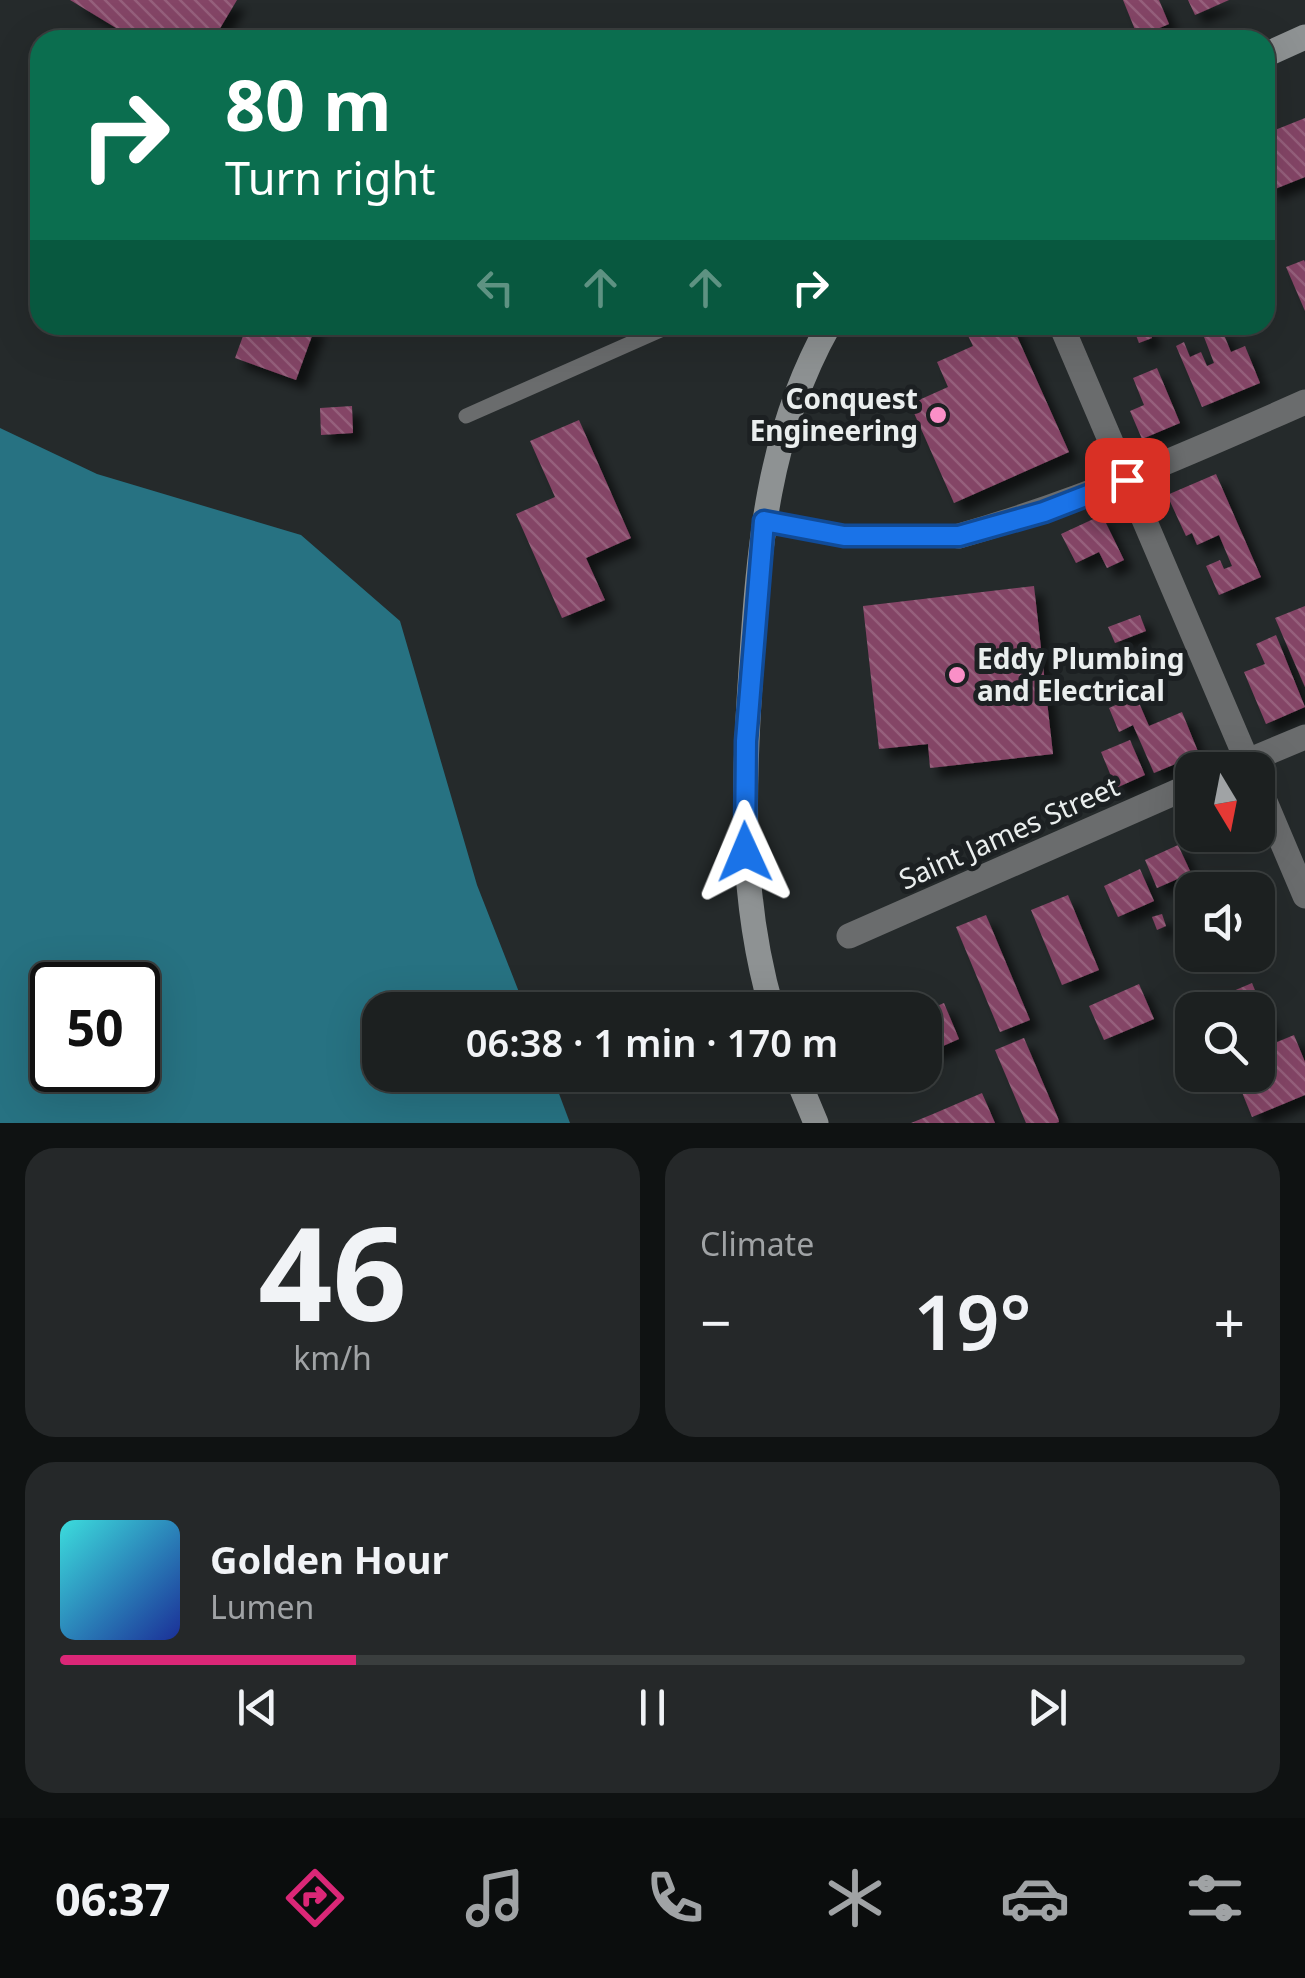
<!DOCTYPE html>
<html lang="en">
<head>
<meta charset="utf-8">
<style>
  :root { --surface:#1c2020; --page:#252829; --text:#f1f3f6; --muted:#a0a3a5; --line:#3a3e3e; --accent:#db2777 }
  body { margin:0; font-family:"Noto Sans",sans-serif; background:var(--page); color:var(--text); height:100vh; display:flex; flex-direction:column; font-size:38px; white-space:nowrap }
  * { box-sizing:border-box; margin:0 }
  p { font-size:32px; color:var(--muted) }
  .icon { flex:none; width:55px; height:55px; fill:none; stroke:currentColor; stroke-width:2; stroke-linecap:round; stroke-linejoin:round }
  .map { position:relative; height:1123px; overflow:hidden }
  .panel { display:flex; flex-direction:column; gap:25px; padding:25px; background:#0f1212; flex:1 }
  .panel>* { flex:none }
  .top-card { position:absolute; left:30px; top:30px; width:1245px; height:305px; border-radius:30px; box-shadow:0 10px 40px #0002,0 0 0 2px var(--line); background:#0b6e4f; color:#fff; overflow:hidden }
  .needle { width:65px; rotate:170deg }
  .controls { position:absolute; left:1175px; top:752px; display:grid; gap:20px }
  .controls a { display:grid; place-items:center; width:100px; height:100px; border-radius:20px; background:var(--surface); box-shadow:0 10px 40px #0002,0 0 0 2px var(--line); font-size:50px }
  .speed { position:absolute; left:30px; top:962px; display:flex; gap:20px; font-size:50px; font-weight:700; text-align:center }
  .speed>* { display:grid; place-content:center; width:130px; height:130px; border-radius:50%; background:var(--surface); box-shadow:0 10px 40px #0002,0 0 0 2px var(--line); line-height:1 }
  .speed .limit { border:5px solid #111; border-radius:15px; background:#fff; color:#111 }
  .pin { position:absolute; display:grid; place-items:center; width:85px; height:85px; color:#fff; margin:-42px; border-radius:20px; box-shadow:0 5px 15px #0006 }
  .me { position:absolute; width:110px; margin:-55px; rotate:359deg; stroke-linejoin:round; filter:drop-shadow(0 0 8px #0008) }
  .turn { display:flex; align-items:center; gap:35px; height:210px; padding:0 30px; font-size:45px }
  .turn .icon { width:130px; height:130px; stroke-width:2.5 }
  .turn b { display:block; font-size:70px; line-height:85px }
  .lanes { display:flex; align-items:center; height:95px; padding:0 30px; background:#0003; justify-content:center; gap:50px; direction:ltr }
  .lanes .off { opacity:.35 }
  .big { font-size:75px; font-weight:600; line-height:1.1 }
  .panel .card { flex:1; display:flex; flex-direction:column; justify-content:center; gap:15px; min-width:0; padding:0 35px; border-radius:30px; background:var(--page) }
  .panel .dial { align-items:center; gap:0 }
  .dial b { font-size:130px; line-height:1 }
  .song { display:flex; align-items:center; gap:30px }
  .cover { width:120px; height:120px; border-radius:15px; background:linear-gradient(135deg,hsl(180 70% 55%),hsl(230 70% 35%)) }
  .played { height:10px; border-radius:5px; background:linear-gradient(90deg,var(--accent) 25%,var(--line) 25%) }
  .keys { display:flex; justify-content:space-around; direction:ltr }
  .heat { display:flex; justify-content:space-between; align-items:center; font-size:55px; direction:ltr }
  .panel .tiles { flex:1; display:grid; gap:25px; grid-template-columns:1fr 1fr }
  .card:last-child { grid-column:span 2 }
  .trip { position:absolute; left:362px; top:992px; width:580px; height:100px; border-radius:30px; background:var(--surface); box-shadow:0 10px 40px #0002,0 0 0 2px var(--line); font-weight:600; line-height:100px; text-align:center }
  .menu { display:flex; height:160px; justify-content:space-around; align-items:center; background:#0b0d0d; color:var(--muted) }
  .menu .icon { width:70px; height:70px }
  .menu .active { color:var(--accent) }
  .menu b { font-size:45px; color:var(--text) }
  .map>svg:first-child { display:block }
</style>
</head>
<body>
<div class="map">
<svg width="1305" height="1123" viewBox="0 0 1305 1123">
  <defs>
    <pattern id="building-back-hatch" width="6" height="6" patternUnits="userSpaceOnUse" patternTransform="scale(2.5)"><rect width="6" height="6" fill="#844566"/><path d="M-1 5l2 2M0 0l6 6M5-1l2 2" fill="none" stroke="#96607c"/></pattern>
    <filter id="shadow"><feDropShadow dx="9" dy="9" stdDeviation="5" flood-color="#0009"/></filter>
  </defs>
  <rect width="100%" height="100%" fill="#252a2b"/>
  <path fill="#277282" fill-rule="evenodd" d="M0,428L97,474L301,535L400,621L477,885L526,1010H380V1075H552L570,1123H0ZM52,985H138V1070H52Z"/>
  <g fill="url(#building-back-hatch)" filter="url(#shadow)">
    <polygon points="70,0 237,0 213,40 136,40"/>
    <polygon points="1123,0 1159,0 1169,24 1138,37"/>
    <polygon points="1188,0 1229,0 1195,15"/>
    <polygon points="1305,118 1305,177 1270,191 1265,178 1265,134"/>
    <polygon points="1304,260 1305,262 1305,311 1286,267"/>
    <polygon points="247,325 316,325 296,380 235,358"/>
    <polygon points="963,325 1012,325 1069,452 954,503 910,404 948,387 937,362 973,346"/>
    <polygon points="1132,325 1147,325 1152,338 1139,343"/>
    <polygon points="1222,330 1231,352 1245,346 1260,383 1202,407 1176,346 1184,342 1190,357 1201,352 1207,366 1214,363 1204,337"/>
    <polygon points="1157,368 1180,423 1142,439 1130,411 1144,405 1133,378"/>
    <polygon points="352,406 353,433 321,435 320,408"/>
    <polygon points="579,420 631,538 586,558 605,600 562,618 516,514 555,497 530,441"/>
    <polygon points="1216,474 1261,577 1219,595 1206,566 1220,560 1224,569 1232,566 1219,535 1197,545 1192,533 1186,536 1167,495"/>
    <polygon points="1102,515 1124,560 1107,568 1099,552 1076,563 1061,534"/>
    <polygon points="1034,586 1053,754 930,768 928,744 879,749 863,606"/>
    <polygon points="1305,606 1305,687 1275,618"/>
    <polygon points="1140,615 1146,631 1115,643 1108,627"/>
    <polygon points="1276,635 1305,707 1266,724 1244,672 1265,664 1256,644"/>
    <polygon points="1136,696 1149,726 1182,712 1199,754 1154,773 1133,725 1119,732 1109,708"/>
    <polygon points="1130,740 1145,775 1116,788 1101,752"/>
    <polygon points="1178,845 1191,873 1157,888 1145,860"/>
    <polygon points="1140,869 1154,901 1118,917 1104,886"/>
    <polygon points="1241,870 1250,890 1193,890"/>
    <polygon points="1068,895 1099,970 1062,985 1031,910"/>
    <polygon points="1162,914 1166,926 1157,930 1152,917"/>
    <polygon points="986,915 1030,1020 1000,1032 956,927"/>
    <polygon points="1188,933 1192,950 1185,954 1177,938"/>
    <polygon points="1252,983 1272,1031 1258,1037 1258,1010 1200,1010 1198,1006"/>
    <polygon points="1139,984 1154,1019 1104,1040 1089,1006"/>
    <polygon points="944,1003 959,1039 925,1054 925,1011"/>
    <polygon points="1294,1035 1305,1062 1305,1095 1252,1117 1235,1075 1258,1075 1258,1050"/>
    <polygon points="1024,1038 1058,1118 1059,1122 1056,1123 1026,1123 995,1050"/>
    <polygon points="982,1093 995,1123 911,1123 933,1114"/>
  </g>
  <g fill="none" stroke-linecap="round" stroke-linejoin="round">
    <g stroke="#6a6c6d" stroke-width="15">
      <polyline points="466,416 672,325"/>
      <polyline points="763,521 843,536 959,536"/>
    </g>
    <g stroke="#6a6c6d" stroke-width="25">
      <polyline points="1061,325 1251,770"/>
      <path d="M959,536C1079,502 1190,453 1305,402"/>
      <polyline points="1226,770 1305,737"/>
      <polyline points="1258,785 1305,896"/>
      <polyline points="849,936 1192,785"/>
    </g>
    <g stroke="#8e9293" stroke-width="25">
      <polyline points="1265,55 1305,37"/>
      <path d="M772,1010C739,897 743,786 751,670C759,547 767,435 829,325"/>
      <polyline points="796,1075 816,1123"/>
    </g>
  </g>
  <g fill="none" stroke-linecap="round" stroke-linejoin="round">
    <defs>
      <polyline id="route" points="745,852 746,741 764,521 844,536 959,536 1044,512 1127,480"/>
    </defs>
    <use href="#route" stroke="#114b97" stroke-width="25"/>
    <use href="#route" stroke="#1a73e8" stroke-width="18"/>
  </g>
  <g fill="#fa8fc7" stroke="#1c2022" stroke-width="4">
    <circle cx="938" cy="415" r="10"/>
    <circle cx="957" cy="675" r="10"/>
  </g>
  <g text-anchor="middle" stroke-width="10" stroke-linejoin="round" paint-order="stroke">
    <g font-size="28" font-weight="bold" fill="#eaeeee" stroke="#1c2022" text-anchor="end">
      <text x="918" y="409">Conquest<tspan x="918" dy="32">Engineering</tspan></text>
      <text x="977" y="669" text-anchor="start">Eddy Plumbing<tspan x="977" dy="32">and Electrical</tspan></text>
    </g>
    <g font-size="28" fill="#eaeeee" stroke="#1c2022">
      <text transform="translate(1009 833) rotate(-24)" y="10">Saint James Street</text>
    </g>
  </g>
</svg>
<div class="controls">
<a><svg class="needle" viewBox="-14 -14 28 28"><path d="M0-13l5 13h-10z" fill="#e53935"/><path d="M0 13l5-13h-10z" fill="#a0a3a5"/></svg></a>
<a><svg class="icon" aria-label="sound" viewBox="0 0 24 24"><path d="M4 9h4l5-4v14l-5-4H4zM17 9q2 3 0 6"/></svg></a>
<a><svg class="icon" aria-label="search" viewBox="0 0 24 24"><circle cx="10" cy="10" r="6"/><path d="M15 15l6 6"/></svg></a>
</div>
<div class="speed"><div class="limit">50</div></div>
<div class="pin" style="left:1127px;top:480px;background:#d93025"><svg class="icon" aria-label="arrive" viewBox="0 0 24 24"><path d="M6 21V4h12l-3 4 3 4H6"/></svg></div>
<svg class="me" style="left:745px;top:852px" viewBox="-20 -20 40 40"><path d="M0-17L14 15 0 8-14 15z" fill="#1a73e8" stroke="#fff" stroke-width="4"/></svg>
<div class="trip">06:38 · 1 min · 170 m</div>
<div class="top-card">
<div class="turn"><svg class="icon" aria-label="right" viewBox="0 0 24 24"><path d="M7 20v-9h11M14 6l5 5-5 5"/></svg><div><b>80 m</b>Turn right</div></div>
<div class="lanes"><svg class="icon off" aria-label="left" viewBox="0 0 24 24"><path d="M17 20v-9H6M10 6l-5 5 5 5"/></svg><svg class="icon off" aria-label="ahead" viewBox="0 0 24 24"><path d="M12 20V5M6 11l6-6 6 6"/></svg><svg class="icon off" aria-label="ahead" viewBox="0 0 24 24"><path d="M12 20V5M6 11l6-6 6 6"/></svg><svg class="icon" aria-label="right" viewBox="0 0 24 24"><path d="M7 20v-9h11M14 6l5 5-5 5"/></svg></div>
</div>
</div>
<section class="panel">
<div class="tiles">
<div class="card dial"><b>46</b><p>km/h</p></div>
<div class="card"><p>Climate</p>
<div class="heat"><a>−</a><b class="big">19°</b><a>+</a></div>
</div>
<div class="card">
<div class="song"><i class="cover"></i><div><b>Golden Hour</b><p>Lumen</p></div></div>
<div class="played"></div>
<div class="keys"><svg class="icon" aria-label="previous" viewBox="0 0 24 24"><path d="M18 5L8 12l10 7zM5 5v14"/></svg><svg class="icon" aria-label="pause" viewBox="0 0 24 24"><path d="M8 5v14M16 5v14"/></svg><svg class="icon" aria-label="next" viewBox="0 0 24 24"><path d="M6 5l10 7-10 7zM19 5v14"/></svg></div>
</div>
</div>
</section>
<nav class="menu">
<b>06:37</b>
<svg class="icon active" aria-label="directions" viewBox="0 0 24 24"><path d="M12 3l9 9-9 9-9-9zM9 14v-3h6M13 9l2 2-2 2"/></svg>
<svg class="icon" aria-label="music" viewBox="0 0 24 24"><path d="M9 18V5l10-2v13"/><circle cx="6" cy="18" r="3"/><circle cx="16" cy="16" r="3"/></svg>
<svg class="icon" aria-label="phone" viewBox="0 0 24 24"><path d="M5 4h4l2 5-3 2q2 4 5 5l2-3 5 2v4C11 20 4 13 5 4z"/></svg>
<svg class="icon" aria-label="climate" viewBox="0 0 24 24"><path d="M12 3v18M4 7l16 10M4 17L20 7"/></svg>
<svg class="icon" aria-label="car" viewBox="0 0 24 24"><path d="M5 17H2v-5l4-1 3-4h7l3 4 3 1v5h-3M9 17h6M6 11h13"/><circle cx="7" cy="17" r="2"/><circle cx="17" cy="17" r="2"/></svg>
<svg class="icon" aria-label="filters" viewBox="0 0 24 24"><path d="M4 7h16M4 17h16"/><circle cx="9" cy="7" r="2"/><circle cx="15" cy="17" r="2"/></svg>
</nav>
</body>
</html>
